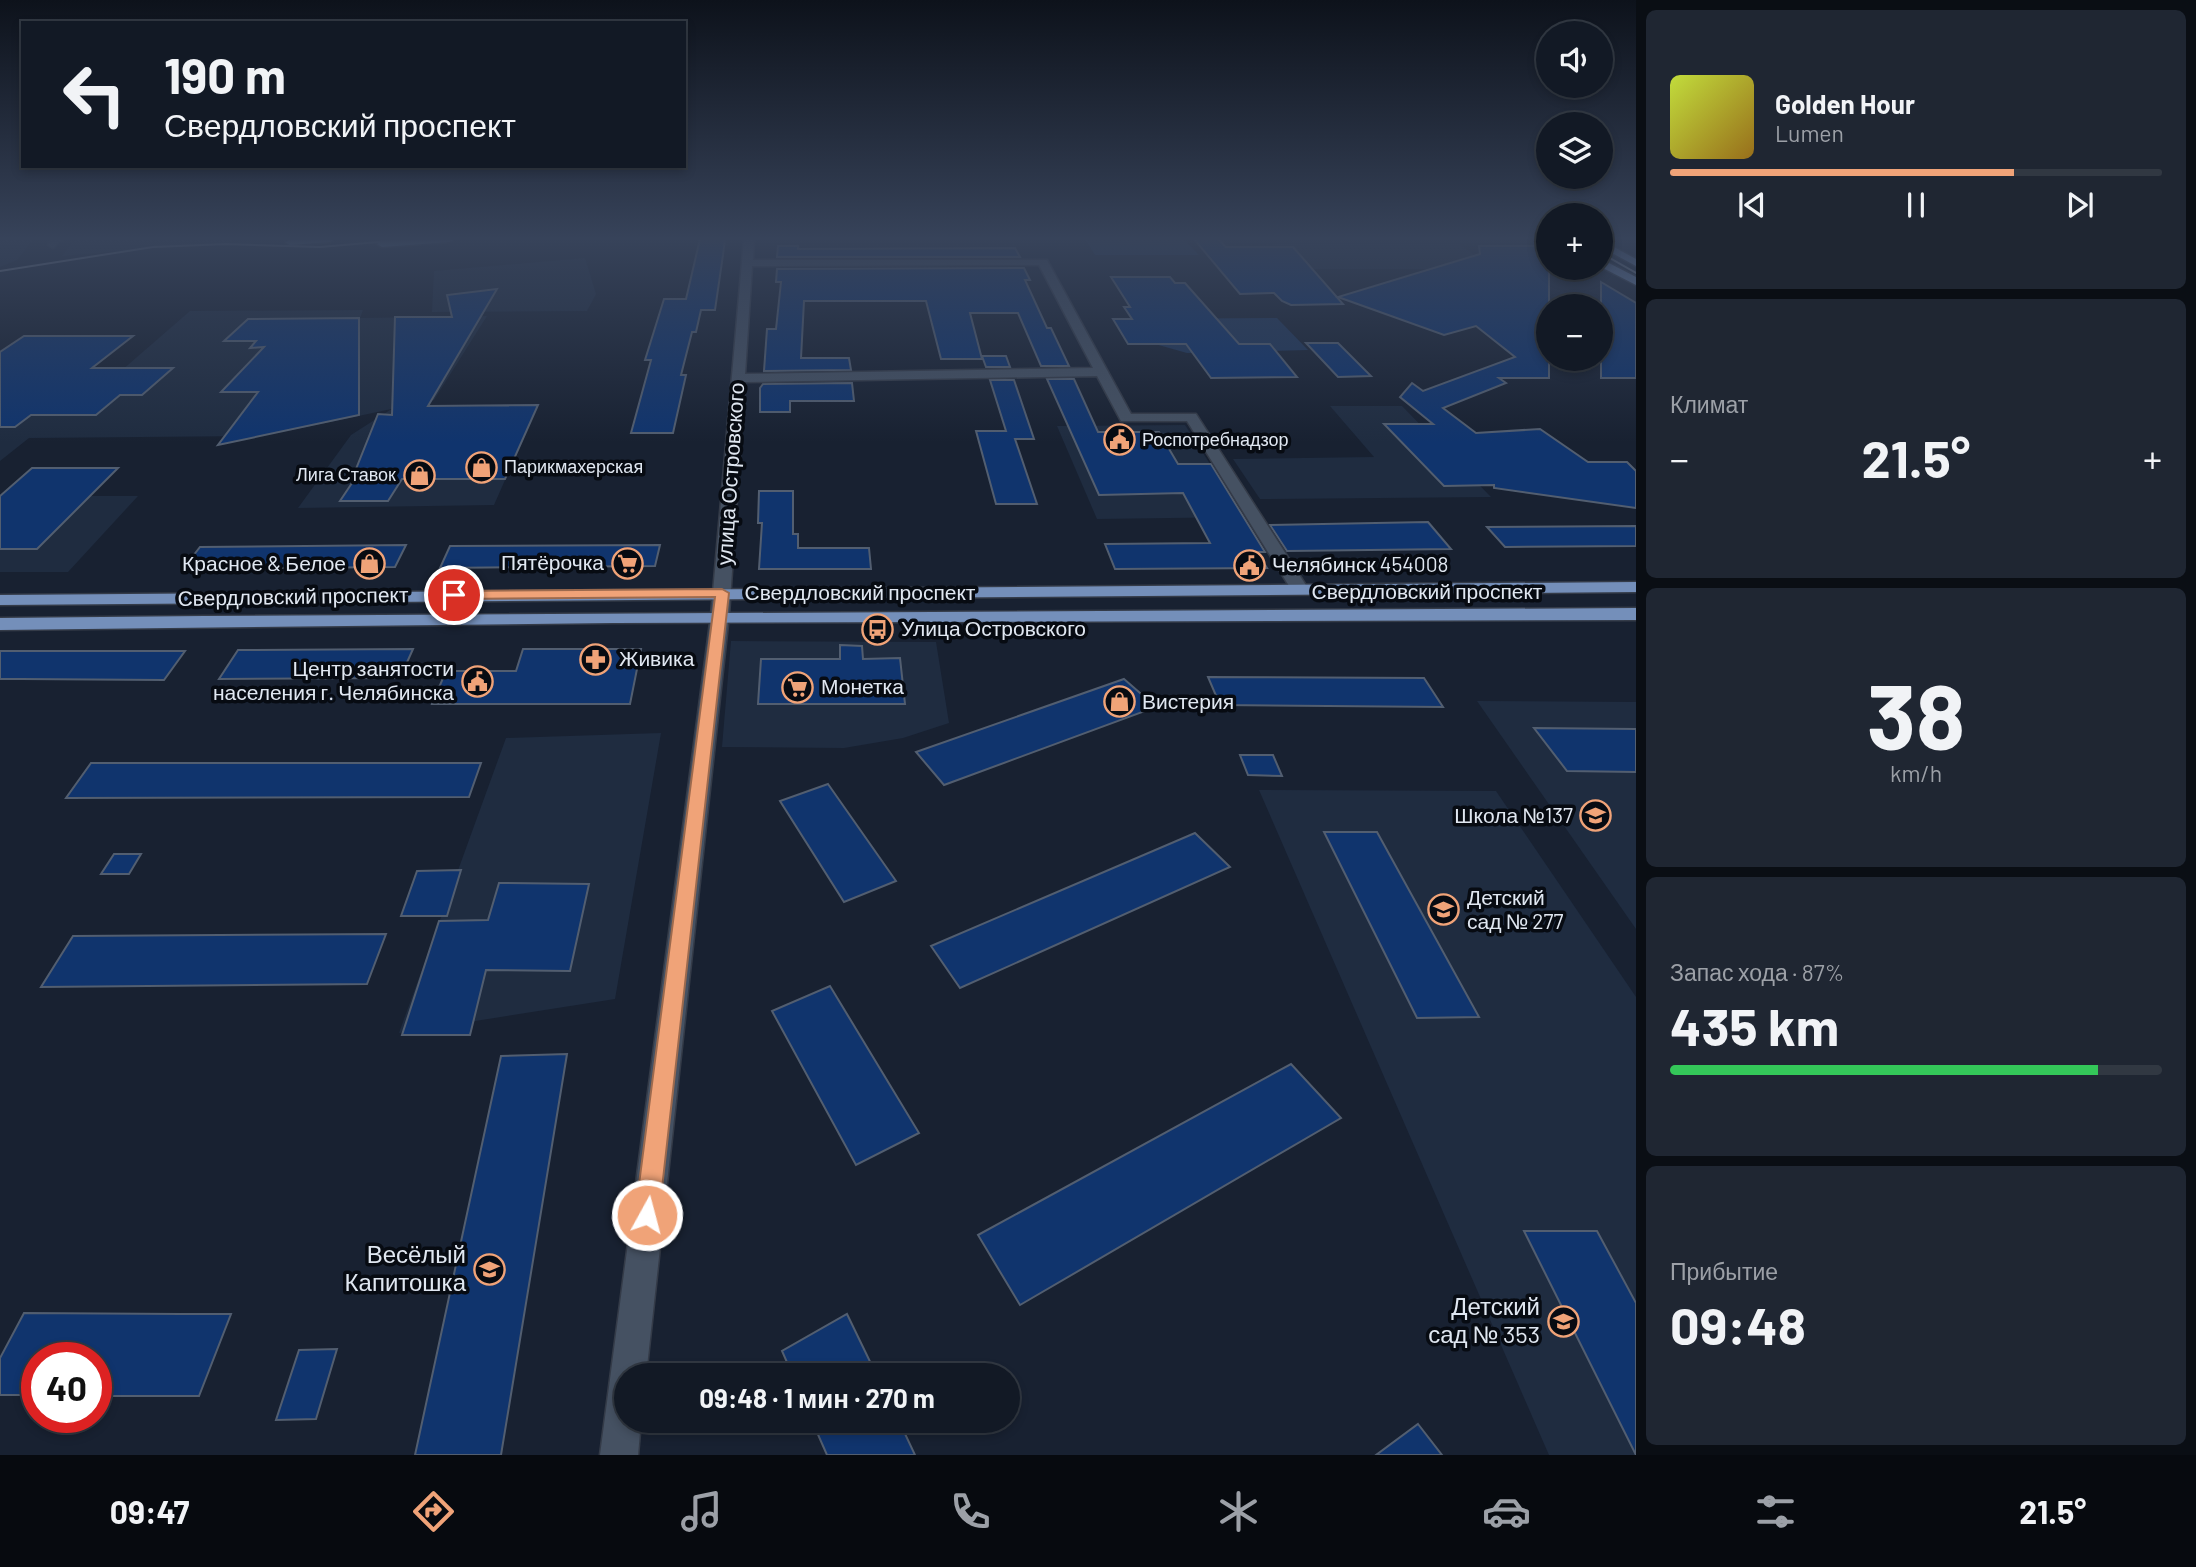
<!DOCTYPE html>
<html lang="ru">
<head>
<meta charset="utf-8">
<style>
  :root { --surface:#121925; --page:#1f2632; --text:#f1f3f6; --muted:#9ca0a7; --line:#313842; --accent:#f0a378 }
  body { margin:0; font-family:Barlow,sans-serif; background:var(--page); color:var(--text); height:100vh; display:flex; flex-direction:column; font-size:26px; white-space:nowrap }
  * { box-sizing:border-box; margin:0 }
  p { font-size:23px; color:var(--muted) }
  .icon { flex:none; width:38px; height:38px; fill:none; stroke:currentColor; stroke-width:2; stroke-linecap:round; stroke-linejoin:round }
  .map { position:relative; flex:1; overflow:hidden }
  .panel { display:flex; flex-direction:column; gap:10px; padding:10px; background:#0a0e14; width:560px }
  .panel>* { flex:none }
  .guide { position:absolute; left:21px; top:21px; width:665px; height:147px; border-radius:0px; box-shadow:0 4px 10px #0003,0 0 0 2px var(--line); background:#121925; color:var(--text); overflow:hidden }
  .fabs { position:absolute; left:1536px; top:21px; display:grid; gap:14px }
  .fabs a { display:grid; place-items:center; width:77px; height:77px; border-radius:50%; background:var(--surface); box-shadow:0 4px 10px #0003,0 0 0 2px var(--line); font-size:35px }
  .speed { position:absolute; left:21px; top:1342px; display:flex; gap:14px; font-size:35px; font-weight:700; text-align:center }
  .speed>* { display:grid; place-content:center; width:91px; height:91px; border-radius:50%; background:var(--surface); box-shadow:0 4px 10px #0003,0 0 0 2px var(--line); line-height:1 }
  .speed .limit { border:10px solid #d22; background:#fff; color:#111 }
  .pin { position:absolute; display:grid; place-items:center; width:60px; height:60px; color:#fff; margin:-30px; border:4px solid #fff; border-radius:50%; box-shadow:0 2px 7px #0007 }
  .me { position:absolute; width:77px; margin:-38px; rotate:7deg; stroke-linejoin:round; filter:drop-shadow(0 0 5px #0008) }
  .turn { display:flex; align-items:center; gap:24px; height:147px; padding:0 28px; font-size:32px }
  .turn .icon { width:91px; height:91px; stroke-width:2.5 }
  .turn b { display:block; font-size:49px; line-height:60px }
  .big { font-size:52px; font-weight:700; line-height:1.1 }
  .panel .widget { flex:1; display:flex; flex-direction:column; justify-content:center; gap:10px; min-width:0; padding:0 24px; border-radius:10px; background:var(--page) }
  .panel .dial { align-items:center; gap:0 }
  .dial b { font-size:91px; line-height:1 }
  .song { display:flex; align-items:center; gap:21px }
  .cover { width:84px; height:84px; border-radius:10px; background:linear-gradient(135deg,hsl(70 70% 55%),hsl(40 70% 35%)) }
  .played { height:7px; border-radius:4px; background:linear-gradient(90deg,var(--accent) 70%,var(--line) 70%) }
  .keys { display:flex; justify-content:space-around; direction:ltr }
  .heat { display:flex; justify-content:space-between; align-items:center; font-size:38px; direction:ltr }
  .charge { height:10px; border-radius:5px; background:linear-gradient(90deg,#34c759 87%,var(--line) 0) }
  .trip { position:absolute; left:614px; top:1363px; width:406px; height:70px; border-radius:35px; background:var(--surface); box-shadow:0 4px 10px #0003,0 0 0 2px var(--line); font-weight:700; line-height:70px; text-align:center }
  .tabs { display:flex; height:112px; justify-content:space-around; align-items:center; background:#070a0f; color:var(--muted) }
  .tabs .icon { width:49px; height:49px }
  .tabs .on { color:var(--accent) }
  .tabs b { font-size:32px; color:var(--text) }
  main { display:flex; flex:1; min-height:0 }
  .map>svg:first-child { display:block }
</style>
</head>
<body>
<main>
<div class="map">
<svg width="1636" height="1455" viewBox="0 0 1636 1455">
  <rect width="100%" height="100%" fill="#182131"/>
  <g fill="#1f2c40">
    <polygon points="0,239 34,239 17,260 0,267"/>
    <polygon points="75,239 256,239 62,256"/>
    <polygon points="1274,244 1459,244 1493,269 1299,269"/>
    <polygon points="585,258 596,294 587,311 432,312 434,271"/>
    <polygon points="363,310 360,318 487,316 434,400 297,429 270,429 262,436 29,438 0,461 0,377 114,377 190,311"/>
    <polygon points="538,405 494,505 298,508 351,435 390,410"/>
    <polygon points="1330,406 1402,406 1491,497 1260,499 1233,459 1374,457"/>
    <polygon points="1185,425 1244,517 1097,519 1057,426"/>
    <polygon points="0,496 138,496 68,572 0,572"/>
    <polygon points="731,641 936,642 949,723 903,738 844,748 722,747"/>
    <polygon points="1477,701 1636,702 1636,929"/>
    <polygon points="661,733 615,999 399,1033 506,738"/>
    <polygon points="1259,790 1496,791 1636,997 1636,1455 1549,1455"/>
  </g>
  <g fill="#1f3659">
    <polygon points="1085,239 1184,239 1199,255 1095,255"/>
    <polygon points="1277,318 1308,350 1187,353 1155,344 1128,344 1113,319"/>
  </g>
  <g fill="#10346d" stroke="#525e70" stroke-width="2">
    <polygon points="700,239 725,239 723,255 715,310 701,310 696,332 692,332 681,375 686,375 673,433 631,433 651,360 645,360 664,299 686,299"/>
    <polygon points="1194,239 1218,239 1226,247 1293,247 1343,304 1291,305 1282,301 1274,293 1240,294"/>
    <polygon points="778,246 798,246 798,249 1015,248 1020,257 777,257"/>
    <polygon points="1479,246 1549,246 1549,378 1499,378 1506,383 1443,408 1476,433 1540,429 1588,462 1627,462 1636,471 1636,508 1494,488 1494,485 1444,486 1384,424 1433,424 1400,397 1412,383 1423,391 1515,357 1476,326 1444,335 1338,297 1480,254"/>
    <polygon points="1024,268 1030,280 1025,280 1047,328 1051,328 1069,366 1041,366 1018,313 970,313 982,359 941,359 926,301 804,301 801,358 849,358 851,370 764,371 767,329 776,329 781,282 776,282 777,269"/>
    <polygon points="1111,277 1170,277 1175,283 1185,283 1239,344 1270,344 1297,377 1211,378 1186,344 1128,344 1113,319 1132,319 1124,307 1130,307"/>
    <polygon points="1601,282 1636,303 1636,378 1601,378"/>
    <polygon points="497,289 428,406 538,405 505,479 402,479 388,501 340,501 358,474 354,474 378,414 392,415 395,317 452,317 447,295"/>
    <polygon points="359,318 359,415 218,445 258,392 221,392 264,347 250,348 256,341 224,341 248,319"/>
    <polygon points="24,336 133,336 92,368 173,368 142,395 120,395 96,415 31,415 15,427 0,427 0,352"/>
    <polygon points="1306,343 1338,343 1371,376 1338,377"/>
    <polygon points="982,356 1006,356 1010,367 986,367"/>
    <polygon points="1047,379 1074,379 1098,432 1159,432 1178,464 1211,464 1265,552 1257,552 1267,568 1115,569 1105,544 1210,543 1183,493 1099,495"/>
    <polygon points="990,380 1014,380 1034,439 1015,439 1037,504 996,504 976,431 1006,431"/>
    <polygon points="852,383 854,401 790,401 790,412 760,412 760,388 763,384"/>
    <polygon points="32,468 118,468 37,549 0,549 0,496"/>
    <polygon points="759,491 793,491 793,534 798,534 798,548 869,548 871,569 759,569 762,523 758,523"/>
    <polygon points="1428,522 1451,549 1287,551 1270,525"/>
    <polygon points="1636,526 1636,546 1505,547 1487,527"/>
    <polygon points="406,545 395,567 183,569 200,547"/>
    <polygon points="660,545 655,566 440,568 450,546"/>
    <polygon points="840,645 862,646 863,659 900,658 905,704 758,704 761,659 840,659"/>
    <polygon points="413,649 400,678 219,679 238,650"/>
    <polygon points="523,649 641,649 630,704 432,704 446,671 516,671"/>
    <polygon points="0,651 185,651 164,680 21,679 0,679"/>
    <polygon points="1208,677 1424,678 1443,707 1220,705"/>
    <polygon points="1124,679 1156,707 944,785 916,752"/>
    <polygon points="1534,728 1636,729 1636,772 1567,771"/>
    <polygon points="1240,755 1273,755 1282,776 1248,775"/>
    <polygon points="91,763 481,763 469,797 66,798"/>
    <polygon points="828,784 896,881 844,902 780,801"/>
    <polygon points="1324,832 1377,832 1479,1017 1417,1018"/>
    <polygon points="1195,833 1230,867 960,988 931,946"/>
    <polygon points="114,854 141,854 129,874 101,874"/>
    <polygon points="461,870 447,916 401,916 417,871"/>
    <polygon points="499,883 589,884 570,971 486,970 470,1035 402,1035 439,921 488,920"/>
    <polygon points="386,934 367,984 41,987 73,936"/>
    <polygon points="830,986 919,1133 856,1165 772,1011"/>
    <polygon points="567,1054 501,1455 415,1455 501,1056"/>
    <polygon points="1291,1064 1341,1118 1020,1305 978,1235"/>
    <polygon points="1524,1231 1597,1231 1636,1303 1636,1455"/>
    <polygon points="24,1313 181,1314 231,1314 199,1396 96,1396 96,1358 37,1358 37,1395 0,1395 0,1358"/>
    <polygon points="847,1314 877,1376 793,1376 782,1351"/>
    <polygon points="337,1349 316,1419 276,1420 299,1350"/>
    <polygon points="812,1421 899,1421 915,1455 827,1455"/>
    <polygon points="1418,1424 1442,1455 1376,1455"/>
  </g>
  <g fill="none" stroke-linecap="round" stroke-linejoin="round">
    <defs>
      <g id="minor">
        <polygon points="52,239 62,239 53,248 48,245"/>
        <path d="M744,239H754L753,260H1047L1131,414H1196L1309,590L1306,594H1294L1187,421H1121L1097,376L745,382L729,615L646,1376H626V1421H641L638,1455H600L711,615ZM1039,265L1093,368L745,374L752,266Z"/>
      </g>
      <g id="major">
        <polygon points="294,239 335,239 330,242 290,245 285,242"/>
        <polygon points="413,239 454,239 449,242 382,247 377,244 382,241"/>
        <polygon points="1601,240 1636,259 1636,266 1601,247"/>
        <polygon points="1601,259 1636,277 1636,285 1601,267"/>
        <polygon points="1636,582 1636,592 0,605 0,595"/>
        <polygon points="1636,608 1636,620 613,623 0,630 0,618 204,616"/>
      </g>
    </defs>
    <use href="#minor" stroke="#343b48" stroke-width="3"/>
    <use href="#major" stroke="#343b48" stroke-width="3"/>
    <use href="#minor" fill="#455162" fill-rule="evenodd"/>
    <use href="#major" fill="#748fba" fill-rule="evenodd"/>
    <g stroke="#868e9b" stroke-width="2">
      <polyline points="1601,253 1636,273"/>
      <polyline points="0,271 153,247 226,244 320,247 413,239"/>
    </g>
  </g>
  <linearGradient id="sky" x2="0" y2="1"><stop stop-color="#0d121b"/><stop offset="0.54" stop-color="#37435a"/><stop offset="1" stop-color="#37435a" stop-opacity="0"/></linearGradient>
  <rect width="1636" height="442" fill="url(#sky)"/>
  <polygon fill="#f0a378" stroke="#9c6a4e" stroke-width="2" points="722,589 729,593 659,1215 656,1224 647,1227 639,1224 635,1215 715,597 454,599 447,595 454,591"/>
  <defs>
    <symbol id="civic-ring" viewBox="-11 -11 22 22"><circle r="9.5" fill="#070b12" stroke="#f0a378" stroke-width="1.5"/><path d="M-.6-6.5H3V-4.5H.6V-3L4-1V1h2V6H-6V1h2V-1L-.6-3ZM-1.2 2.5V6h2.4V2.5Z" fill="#f0a378"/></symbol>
    <symbol id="shop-ring" viewBox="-11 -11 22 22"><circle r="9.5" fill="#070b12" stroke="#f0a378" stroke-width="1.5"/><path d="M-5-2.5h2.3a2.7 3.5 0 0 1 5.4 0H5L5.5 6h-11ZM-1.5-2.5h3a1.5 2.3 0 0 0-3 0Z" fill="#f0a378"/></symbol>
    <symbol id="supermarket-ring" viewBox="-11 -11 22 22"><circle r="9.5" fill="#070b12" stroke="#f0a378" stroke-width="1.5"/><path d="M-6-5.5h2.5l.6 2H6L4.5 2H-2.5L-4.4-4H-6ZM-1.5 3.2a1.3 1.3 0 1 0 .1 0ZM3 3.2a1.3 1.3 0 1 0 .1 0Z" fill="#f0a378"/></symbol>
    <symbol id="bus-ring" viewBox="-11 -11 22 22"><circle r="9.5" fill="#070b12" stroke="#f0a378" stroke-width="1.5"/><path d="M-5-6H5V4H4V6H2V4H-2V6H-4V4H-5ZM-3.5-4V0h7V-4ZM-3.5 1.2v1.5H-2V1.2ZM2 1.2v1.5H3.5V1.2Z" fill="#f0a378"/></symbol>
    <symbol id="pharmacy-ring" viewBox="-11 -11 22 22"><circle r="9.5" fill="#070b12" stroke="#f0a378" stroke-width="1.5"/><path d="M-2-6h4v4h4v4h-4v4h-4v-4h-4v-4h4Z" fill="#f0a378"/></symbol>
    <symbol id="school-ring" viewBox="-11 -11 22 22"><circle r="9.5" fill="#070b12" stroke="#f0a378" stroke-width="1.5"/><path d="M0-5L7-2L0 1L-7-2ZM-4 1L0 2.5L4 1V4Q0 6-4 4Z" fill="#f0a378"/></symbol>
  </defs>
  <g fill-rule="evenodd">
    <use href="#civic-ring" x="1102" y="422" width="35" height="35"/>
    <use href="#shop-ring" x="464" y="450" width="35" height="35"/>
    <use href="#shop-ring" x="402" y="458" width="35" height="35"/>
    <use href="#supermarket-ring" x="610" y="546" width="35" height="35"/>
    <use href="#shop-ring" x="352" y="546" width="35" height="35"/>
    <use href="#civic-ring" x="1232" y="548" width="35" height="35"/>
    <use href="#bus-ring" x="860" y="612" width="35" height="35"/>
    <use href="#pharmacy-ring" x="578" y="642" width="35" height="35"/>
    <use href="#civic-ring" x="460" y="664" width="35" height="35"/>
    <use href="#supermarket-ring" x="780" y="670" width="35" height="35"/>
    <use href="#shop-ring" x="1102" y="684" width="35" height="35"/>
    <use href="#school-ring" x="1578" y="798" width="35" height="35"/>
    <use href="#school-ring" x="1426" y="892" width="35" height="35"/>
    <use href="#school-ring" x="472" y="1252" width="35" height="35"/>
    <use href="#school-ring" x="1546" y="1304" width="35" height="35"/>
  </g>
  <g text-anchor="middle" stroke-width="7" stroke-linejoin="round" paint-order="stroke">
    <g font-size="18" fill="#e0e7f1" stroke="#070b12" text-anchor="start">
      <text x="1142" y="446">Роспотребнадзор</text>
      <text x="504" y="473">Парикмахерская</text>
      <text x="396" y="481" text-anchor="end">Лига Ставок</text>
    </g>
    <g font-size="21" fill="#e0e7f1" stroke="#070b12">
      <text transform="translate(731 474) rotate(-86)" y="7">улица Островского</text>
      <text x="1427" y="599">Свердловский проспект</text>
      <text x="860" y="600">Свердловский проспект</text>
      <text transform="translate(293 597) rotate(-1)" y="7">Свердловский проспект</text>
    </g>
    <g font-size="21" fill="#e0e7f1" stroke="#070b12" text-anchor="start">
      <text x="604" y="570" text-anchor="end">Пятёрочка</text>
      <text x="346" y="571" text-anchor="end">Красное &amp; Белое</text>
      <text x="1272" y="572">Челябинск 454008</text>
      <text x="901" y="636">Улица Островского</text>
      <text x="619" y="666">Живика</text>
      <text x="454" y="676" text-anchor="end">Центр занятости<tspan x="454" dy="24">населения г. Челябинска</tspan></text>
      <text x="821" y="694">Монетка</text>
      <text x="1142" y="709">Вистерия</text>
      <text x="1573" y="823" text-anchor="end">Школа №137</text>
      <text x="1467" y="905">Детский<tspan x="1467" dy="24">сад № 277</tspan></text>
    </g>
    <g font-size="24" fill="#e0e7f1" stroke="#070b12" text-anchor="end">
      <text x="466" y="1263">Весёлый<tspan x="466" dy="28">Капитошка</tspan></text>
      <text x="1540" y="1315">Детский<tspan x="1540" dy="28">сад № 353</tspan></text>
    </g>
  </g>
</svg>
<div class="fabs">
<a><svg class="icon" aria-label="sound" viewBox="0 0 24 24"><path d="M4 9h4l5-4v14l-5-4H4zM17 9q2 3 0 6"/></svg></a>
<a><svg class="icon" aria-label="layers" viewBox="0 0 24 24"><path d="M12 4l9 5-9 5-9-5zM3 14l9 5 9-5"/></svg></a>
<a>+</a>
<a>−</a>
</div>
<div class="speed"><div class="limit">40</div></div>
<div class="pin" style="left:454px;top:595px;background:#d93025"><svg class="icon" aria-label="arrive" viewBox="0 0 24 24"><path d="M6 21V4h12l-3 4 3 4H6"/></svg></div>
<svg class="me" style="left:647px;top:1215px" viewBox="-20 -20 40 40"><circle r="17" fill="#f0a378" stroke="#fff" stroke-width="3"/><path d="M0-11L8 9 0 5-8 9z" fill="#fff"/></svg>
<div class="trip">09:48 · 1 мин · 270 m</div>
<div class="guide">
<div class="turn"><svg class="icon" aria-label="left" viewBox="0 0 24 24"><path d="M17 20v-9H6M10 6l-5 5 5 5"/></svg><div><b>190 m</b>Свердловский проспект</div></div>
</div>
</div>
<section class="panel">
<div class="widget">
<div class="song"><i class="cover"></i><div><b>Golden Hour</b><p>Lumen</p></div></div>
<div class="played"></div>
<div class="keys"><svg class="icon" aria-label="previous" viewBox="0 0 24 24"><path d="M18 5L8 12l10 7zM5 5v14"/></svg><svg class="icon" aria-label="pause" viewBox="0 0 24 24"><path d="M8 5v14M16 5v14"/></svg><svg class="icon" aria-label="next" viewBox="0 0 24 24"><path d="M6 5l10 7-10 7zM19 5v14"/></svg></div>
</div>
<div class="widget"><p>Климат</p>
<div class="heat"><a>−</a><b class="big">21.5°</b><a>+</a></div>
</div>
<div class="widget dial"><b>38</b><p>km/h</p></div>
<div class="widget"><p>Запас хода · 87%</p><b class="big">435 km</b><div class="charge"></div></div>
<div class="widget"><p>Прибытие</p><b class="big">09:48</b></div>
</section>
</main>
<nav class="tabs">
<b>09:47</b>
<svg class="icon on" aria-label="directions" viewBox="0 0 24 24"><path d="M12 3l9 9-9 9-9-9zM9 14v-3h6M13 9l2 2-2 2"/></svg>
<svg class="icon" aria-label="music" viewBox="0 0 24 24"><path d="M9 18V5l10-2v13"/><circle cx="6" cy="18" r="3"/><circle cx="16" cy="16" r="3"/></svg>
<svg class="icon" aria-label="phone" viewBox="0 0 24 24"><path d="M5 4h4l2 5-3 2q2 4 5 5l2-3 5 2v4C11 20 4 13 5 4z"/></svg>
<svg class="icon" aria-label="climate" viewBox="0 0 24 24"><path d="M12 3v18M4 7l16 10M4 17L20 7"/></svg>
<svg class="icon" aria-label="car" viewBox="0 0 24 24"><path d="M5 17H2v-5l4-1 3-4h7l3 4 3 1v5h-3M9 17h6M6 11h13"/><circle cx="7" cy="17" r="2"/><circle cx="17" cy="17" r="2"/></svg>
<svg class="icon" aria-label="filters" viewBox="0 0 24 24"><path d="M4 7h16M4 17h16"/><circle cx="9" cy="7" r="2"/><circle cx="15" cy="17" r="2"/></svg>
<b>21.5°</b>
</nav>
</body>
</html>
